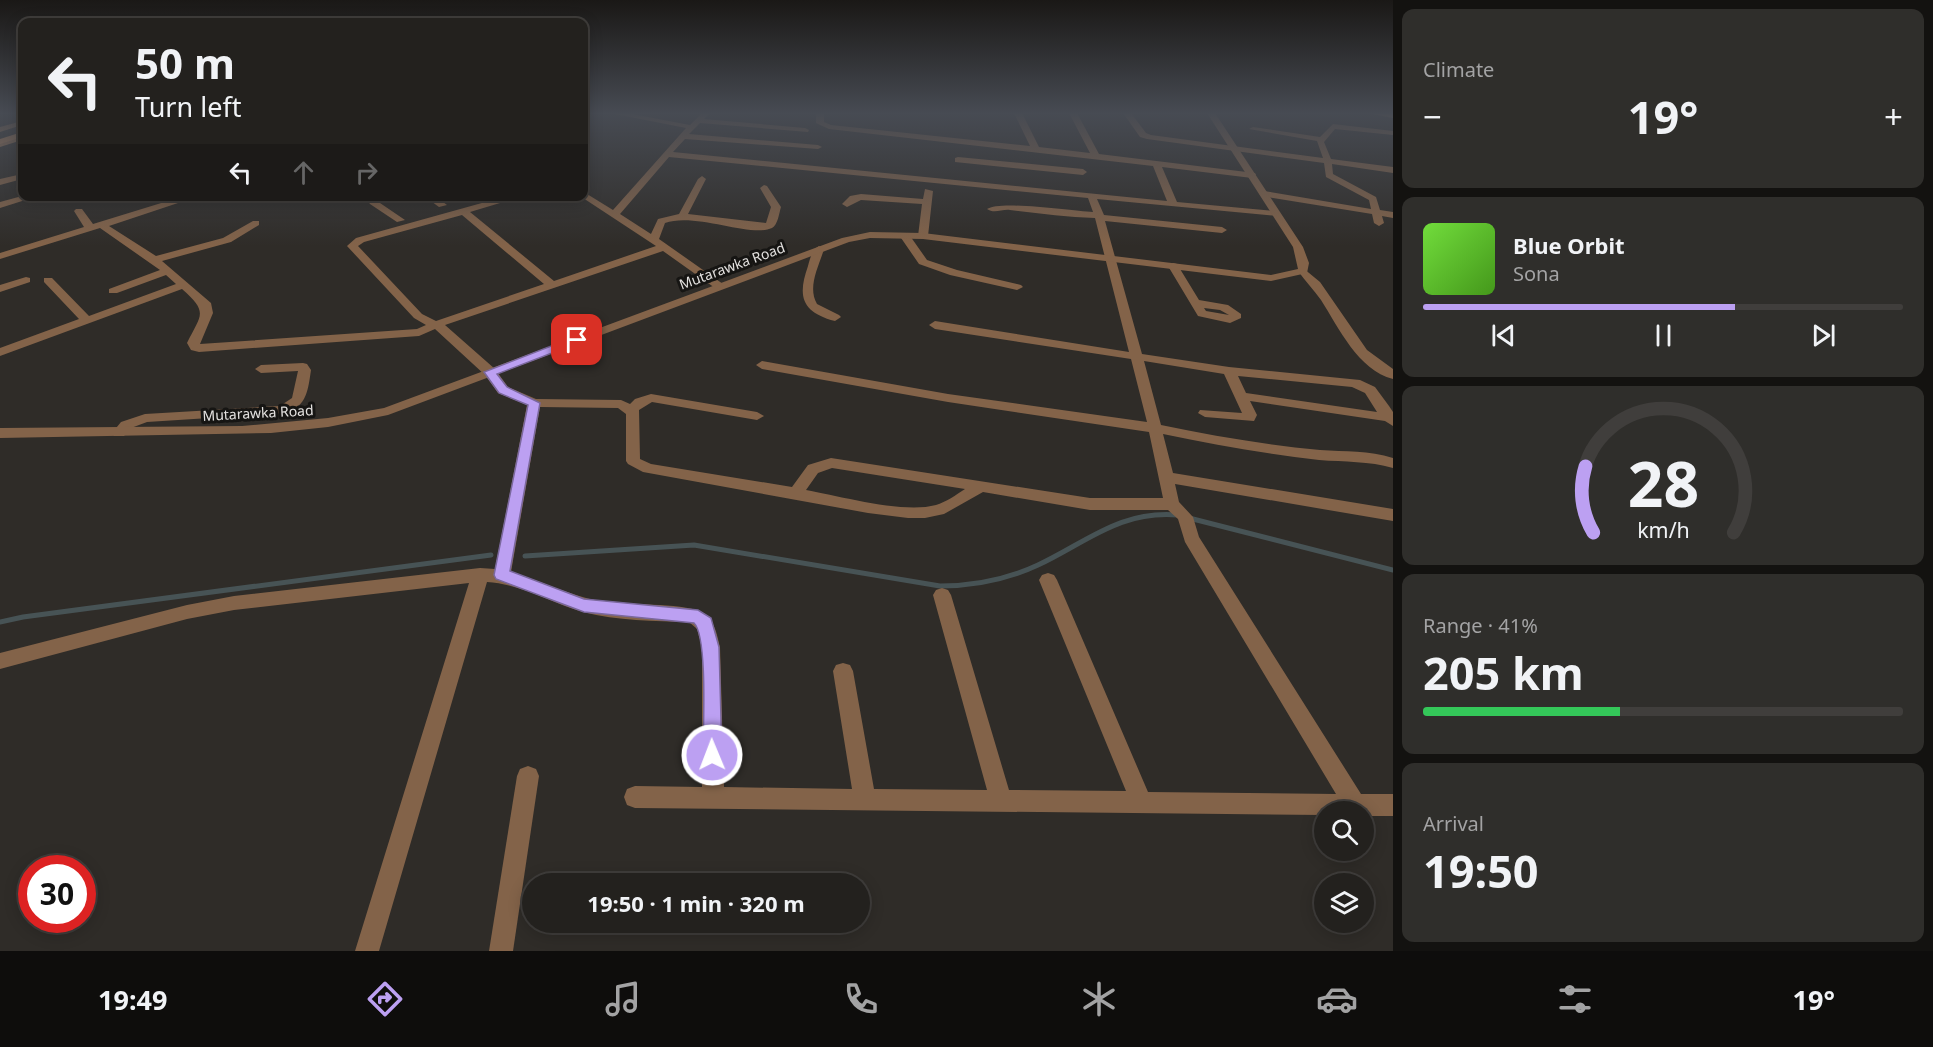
<!DOCTYPE html>
<html lang="en">
<head>
<meta charset="utf-8">
<style>
  :root { --surface:#23211e; --page:#2f2e2b; --text:#f1f3f6; --muted:#a3a3a4; --line:#403e3c; --accent:#bca0f2 }
  body { margin:0; font-family:"Noto Sans",sans-serif; background:var(--page); color:var(--text); height:100vh; display:flex; flex-direction:column; font-size:22px; white-space:nowrap }
  * { box-sizing:border-box; margin:0 }
  p { font-size:20px; color:var(--muted) }
  .icon { flex:none; width:33px; height:33px; fill:none; stroke:currentColor; stroke-width:2; stroke-linecap:round; stroke-linejoin:round }
  .map { position:relative; flex:1; overflow:hidden }
  .drawer { display:flex; flex-direction:column; gap:9px; padding:9px; background:#131210; width:540px }
  .drawer>* { flex:none }
  .banner { position:absolute; left:18px; top:18px; width:570px; height:183px; border-radius:12px; box-shadow:0 3px 15px #0003,0 0 0 2px var(--line); background:#23211e; color:var(--text); overflow:hidden }
  .fabs { position:absolute; left:1314px; top:801px; display:grid; gap:12px }
  .fabs a { display:grid; place-items:center; width:60px; height:60px; border-radius:50%; background:var(--surface); box-shadow:0 3px 15px #0003,0 0 0 2px var(--line); font-size:30px }
  .speed { position:absolute; left:18px; top:855px; display:flex; gap:12px; font-size:30px; font-weight:700; text-align:center }
  .speed>* { display:grid; place-content:center; width:78px; height:78px; border-radius:50%; background:var(--surface); box-shadow:0 3px 15px #0003,0 0 0 2px var(--line); line-height:1 }
  .speed .limit { border:9px solid #d22; background:#fff; color:#111 }
  .pin { position:absolute; display:grid; place-items:center; width:51px; height:51px; color:#fff; margin:-26px; border-radius:12px; box-shadow:0 3px 9px #0006 }
  .me { position:absolute; width:66px; margin:-33px; rotate:359deg; stroke-linejoin:round; filter:drop-shadow(0 0 4px #0008) }
  .turn { display:flex; align-items:center; gap:21px; height:126px; padding:0 18px; font-size:27px }
  .turn .icon { width:78px; height:78px; stroke-width:2.5 }
  .turn b { display:block; font-size:42px; line-height:51px }
  .lanes { display:flex; align-items:center; height:57px; padding:0 18px; background:#0003; justify-content:center; gap:30px; direction:ltr }
  .lanes .off { opacity:.35 }
  .big { font-size:45px; font-weight:700; line-height:1.1 }
  .drawer .tile { flex:1; display:flex; flex-direction:column; justify-content:center; gap:9px; min-width:0; padding:0 21px; border-radius:12px; background:var(--page) }
  .drawer .dial { align-items:center; gap:0 }
  .dial svg { height:156px; overflow:visible; fill:none; stroke:var(--line); stroke-width:7; stroke-linecap:round; text-anchor:middle }
  .dial text { fill:var(--text); stroke:none }
  .song { display:flex; align-items:center; gap:18px }
  .cover { width:72px; height:72px; border-radius:9px; background:linear-gradient(135deg,hsl(100 70% 55%),hsl(100 70% 35%)) }
  .played { height:6px; border-radius:3px; background:linear-gradient(90deg,var(--accent) 65%,var(--line) 65%) }
  .keys { display:flex; justify-content:space-around; direction:ltr }
  .heat { display:flex; justify-content:space-between; align-items:center; font-size:33px; direction:ltr }
  .charge { height:9px; border-radius:4px; background:linear-gradient(90deg,#34c759 41%,var(--line) 0) }
  .trip { position:absolute; left:522px; top:873px; width:348px; height:60px; border-radius:30px; background:var(--surface); box-shadow:0 3px 15px #0003,0 0 0 2px var(--line); font-weight:700; line-height:60px; text-align:center }
  .tab-bar { display:flex; height:96px; justify-content:space-around; align-items:center; background:#0e0d0c; color:var(--muted) }
  .tab-bar .icon { width:42px; height:42px }
  .tab-bar .current { color:var(--accent) }
  .tab-bar b { font-size:27px; color:var(--text) }
  main { display:flex; flex:1; min-height:0 }
  .map>svg:first-child { display:block }
</style>
</head>
<body>
<main>
<div class="map">
<svg width="1393" height="951" viewBox="0 0 1393 951">
  <rect width="100%" height="100%" fill="#2f2c28"/>
  <g fill="none" stroke-linecap="round" stroke-linejoin="round">
    <g stroke="#475355" stroke-width="5">
      <polyline points="1189,518 1393,570"/>
      <path d="M525,556L694,545L940,586C975,586 1006,580 1038,565C1087,542 1120,510 1178,515"/>
      <polyline points="0,622 23,617 491,555"/>
    </g>
    <g fill="#836349" fill-rule="evenodd">
      <path d="M610,113H627L690,125L702,113H710L704,119L805,128L809,130L808,132L700,123L689,134L818,145L822,147L818,149L685,139L673,152L1167,201L1153,166L829,129L816,123V113H824V122L831,125L1030,146L1014,113H1022L1039,147L1090,153L1069,113H1077L1099,154L1255,173L1256,175L1252,178L1162,167L1177,202L1275,211L1278,212V216L1097,199L1104,215L1222,227L1227,230L1222,233L1105,221L1142,354L1229,367L1360,380L1375,387L1389,406L1393,412V426L1385,421L1250,401L1257,415L1254,421L1205,417L1198,413L1200,410L1242,413L1224,374L1144,361L1161,425C1213,436 1267,445 1320,450C1345,452 1369,450 1393,458V468C1369,461 1345,462 1319,460C1267,454 1215,445 1163,434L1173,473L1393,509V521L1175,484L1179,502L1193,517L1199,537L1361,794H1393V816H1364V812H1324V815L635,808L627,805L624,797L627,789L635,786L702,787V647L697,629L689,622C654,621 618,621 583,612C551,603 521,584 487,582L379,951H355L469,583L234,610L187,619L0,669V653L187,605L234,596L480,568L495,569L527,405L498,393L485,375L435,329L419,336L199,352L191,350L187,343C201,314 209,313 182,289L0,356V348L79,319L44,282V278H52L89,316L176,284L166,275L117,293H109V289L160,270L100,228L0,259V253L84,227L74,211L76,209H82L93,224L184,196H199L109,226L156,256L223,238L253,221H259V225L231,242L162,261L211,303L213,313L200,344L417,329L426,325L414,318L347,246L356,238L507,196H523L470,212L554,281L656,246L580,196H584V193L587,194L613,210L686,128ZM669,157L1088,198L1093,212C1072,211 1000,200 987,209C994,214 1002,209 1010,210C1038,213 1066,217 1095,218L1129,352L935,321L929,325L935,329L1131,359L1147,422L948,394L762,361L756,365L762,369L948,402L1149,432L1163,498H1090L831,458L808,465L792,487L651,464L640,459L639,410L652,402L757,420L764,416L757,412L651,394L635,399L630,404L621,400L536,399L508,387L495,369L445,325L663,251L715,288H723V284L659,239L665,223C695,212 751,238 772,228C778,225 779,213 781,207L767,186L764,185L760,188L771,207L766,223L688,214L706,179L702,176L698,179L679,214L658,219L651,234L620,214ZM462,215L544,284L436,321L422,314L358,246L364,242ZM1238,376L1352,387L1365,393L1377,412L1246,393ZM540,407L618,408L626,414V461L628,464L643,472L868,513L908,518H925L944,514L983,492L1090,510H1168L1178,519L1185,542L1336,794L1148,792L1057,580L1054,575L1048,573L1042,575L1039,580L1126,791L1009,790L951,595L948,590L942,588L936,590L933,595L987,790L874,789L853,671L850,665L843,663L836,665L833,671L852,789L724,787L720,647C717,634 714,618 701,612C680,602 626,606 599,601C569,595 541,581 511,572ZM832,468L965,489C956,495 946,502 936,505C903,514 840,496 806,490L818,473Z"/>
      <polygon points="1123,113 1131,113 1146,133 1151,135 1323,158 1317,141 1249,129 1253,127 1320,137 1333,124 1393,131 1393,135 1335,129 1324,142 1331,159 1393,167 1393,173 1332,164 1333,174 1376,197 1380,210 1393,212 1393,218 1382,216 1384,223 1379,226 1374,223 1372,214 1261,196 1261,192 1264,191 1371,209 1369,200 1326,177 1324,163 1147,139 1140,137"/>
      <polygon points="958,157 1083,169 1087,172 1083,175 955,162 955,158"/>
      <polygon points="22,174 22,179 0,185 0,179"/>
      <polygon points="925,189 933,191 928,236 923,239 918,236 922,204 861,200 847,207 842,204 850,196 861,194 923,199"/>
      <polygon points="22,196 38,196 0,208 0,202"/>
      <polygon points="74,196 83,196 85,199 80,202"/>
      <polygon points="364,196 374,199 397,196 380,203 405,220 397,222 370,204"/>
      <polygon points="424,196 435,196 447,205 439,207"/>
      <polygon points="900,233 908,233 927,260 957,270 1021,285 1023,287 1017,290 950,275 919,264 899,235"/>
      <path d="M819,246L824,249C819,266 807,287 817,304L839,315L841,317L835,321C802,312 797,297 808,266C810,259 812,249 819,246Z"/>
      <path d="M1173,263L1177,264L1199,300L1228,305L1241,314V318L1230,323L1198,316L1168,266ZM1204,308L1220,310L1229,315L1206,311Z"/>
      <path d="M1303,268L1320,282L1367,350L1393,369V379C1358,370 1339,328 1321,300C1314,290 1305,281 1298,271Z"/>
      <polygon points="26,277 30,278 30,282 0,292 0,285"/>
      <path d="M303,363L307,364L311,370C308,390 307,405 287,413L147,422L131,428L124,436H114L112,433L121,422L145,414L280,406L292,398L298,371L261,373L255,369L261,365Z"/>
      <polygon points="528,766 536,769 539,776 513,951 489,951 517,776 520,769"/>
    </g>
    <polygon fill="#836349" fill-rule="evenodd" points="1207,113 1215,113 1303,247 1309,263 1307,273 1271,281 923,239 870,238 849,242 388,415 328,427 271,433 0,438 0,428 242,426 328,418 384,408 842,238 870,232 923,233 1271,275 1298,269 1293,247"/>
    <g fill="#b48157" fill-rule="evenodd">
      <polygon points="1367,113 1393,114 1393,118"/>
      <polygon points="22,121 22,125 0,132 0,127"/>
      <polygon points="22,136 22,140 0,147 0,142"/>
    </g>
    <polygon fill="#d99761" fill-rule="evenodd" points="19,133 22,133 22,137 0,144 0,139"/>
  </g>
  <linearGradient id="sky" x2="0" y2="1"><stop stop-color="#1a1816"/><stop offset="0.46" stop-color="#474b53"/><stop offset="1" stop-color="#474b53" stop-opacity="0"/></linearGradient>
  <rect width="1393" height="246" fill="url(#sky)"/>
  <path fill="#bca0f2" stroke="#7a689d" stroke-width="1.5" d="M577,336L581,337V342L497,374L507,387L540,403L510,571L584,599L698,610L711,618L719,647L722,755L719,761L712,764L706,761L703,755C703,732 708,636 694,623L584,612L496,579L494,575L528,405L499,393L484,372Z"/>
  <g text-anchor="middle" stroke-width="6" stroke-linejoin="round" paint-order="stroke">
    <g font-size="14" fill="#e4e2e0" stroke="#161513">
      <text transform="translate(732 266) rotate(-20)" y="5">Mutarawka Road</text>
      <text transform="translate(258 413) rotate(-3)" y="5">Mutarawka Road</text>
    </g>
  </g>
</svg>
<div class="fabs">
<a><svg class="icon" aria-label="search" viewBox="0 0 24 24"><circle cx="10" cy="10" r="6"/><path d="M15 15l6 6"/></svg></a>
<a><svg class="icon" aria-label="layers" viewBox="0 0 24 24"><path d="M12 4l9 5-9 5-9-5zM3 14l9 5 9-5"/></svg></a>
</div>
<div class="speed"><div class="limit">30</div></div>
<div class="pin" style="left:577px;top:340px;background:#d93025"><svg class="icon" aria-label="arrive" viewBox="0 0 24 24"><path d="M6 21V4h12l-3 4 3 4H6"/></svg></div>
<svg class="me" style="left:712px;top:755px" viewBox="-20 -20 40 40"><circle r="17" fill="#bca0f2" stroke="#fff" stroke-width="3"/><path d="M0-11L8 9 0 5-8 9z" fill="#fff"/></svg>
<div class="trip">19:50 · 1 min · 320 m</div>
<div class="banner">
<div class="turn"><svg class="icon" aria-label="left" viewBox="0 0 24 24"><path d="M17 20v-9H6M10 6l-5 5 5 5"/></svg><div><b>50 m</b>Turn left</div></div>
<div class="lanes"><svg class="icon" aria-label="left" viewBox="0 0 24 24"><path d="M17 20v-9H6M10 6l-5 5 5 5"/></svg><svg class="icon off" aria-label="ahead" viewBox="0 0 24 24"><path d="M12 20V5M6 11l6-6 6 6"/></svg><svg class="icon off" aria-label="right" viewBox="0 0 24 24"><path d="M7 20v-9h11M14 6l5 5-5 5"/></svg></div>
</div>
</div>
<section class="drawer">
<div class="tile"><p>Climate</p>
<div class="heat"><a>−</a><b class="big">19°</b><a>+</a></div>
</div>
<div class="tile">
<div class="song"><i class="cover"></i><div><b>Blue Orbit</b><p>Sona</p></div></div>
<div class="played"></div>
<div class="keys"><svg class="icon" aria-label="previous" viewBox="0 0 24 24"><path d="M18 5L8 12l10 7zM5 5v14"/></svg><svg class="icon" aria-label="pause" viewBox="0 0 24 24"><path d="M8 5v14M16 5v14"/></svg><svg class="icon" aria-label="next" viewBox="0 0 24 24"><path d="M6 5l10 7-10 7zM19 5v14"/></svg></div>
</div>
<div class="tile dial"><svg viewBox="0 0 100 80">
<path d="M14 69A42 42 0 1 1 86 69"/>
<path d="M14 69A42 42 0 0 1 10 35" stroke="#bca0f2"/>
<text x="50" y="56" font-size="32" font-weight="700">28</text>
<text x="50" y="72" font-size="11">km/h</text>
</svg></div>
<div class="tile"><p>Range · 41%</p><b class="big">205 km</b><div class="charge"></div></div>
<div class="tile"><p>Arrival</p><b class="big">19:50</b></div>
</section>
</main>
<nav class="tab-bar">
<b>19:49</b>
<svg class="icon current" aria-label="directions" viewBox="0 0 24 24"><path d="M12 3l9 9-9 9-9-9zM9 14v-3h6M13 9l2 2-2 2"/></svg>
<svg class="icon" aria-label="music" viewBox="0 0 24 24"><path d="M9 18V5l10-2v13"/><circle cx="6" cy="18" r="3"/><circle cx="16" cy="16" r="3"/></svg>
<svg class="icon" aria-label="phone" viewBox="0 0 24 24"><path d="M5 4h4l2 5-3 2q2 4 5 5l2-3 5 2v4C11 20 4 13 5 4z"/></svg>
<svg class="icon" aria-label="climate" viewBox="0 0 24 24"><path d="M12 3v18M4 7l16 10M4 17L20 7"/></svg>
<svg class="icon" aria-label="car" viewBox="0 0 24 24"><path d="M5 17H2v-5l4-1 3-4h7l3 4 3 1v5h-3M9 17h6M6 11h13"/><circle cx="7" cy="17" r="2"/><circle cx="17" cy="17" r="2"/></svg>
<svg class="icon" aria-label="filters" viewBox="0 0 24 24"><path d="M4 7h16M4 17h16"/><circle cx="9" cy="7" r="2"/><circle cx="15" cy="17" r="2"/></svg>
<b>19°</b>
</nav>
</body>
</html>
